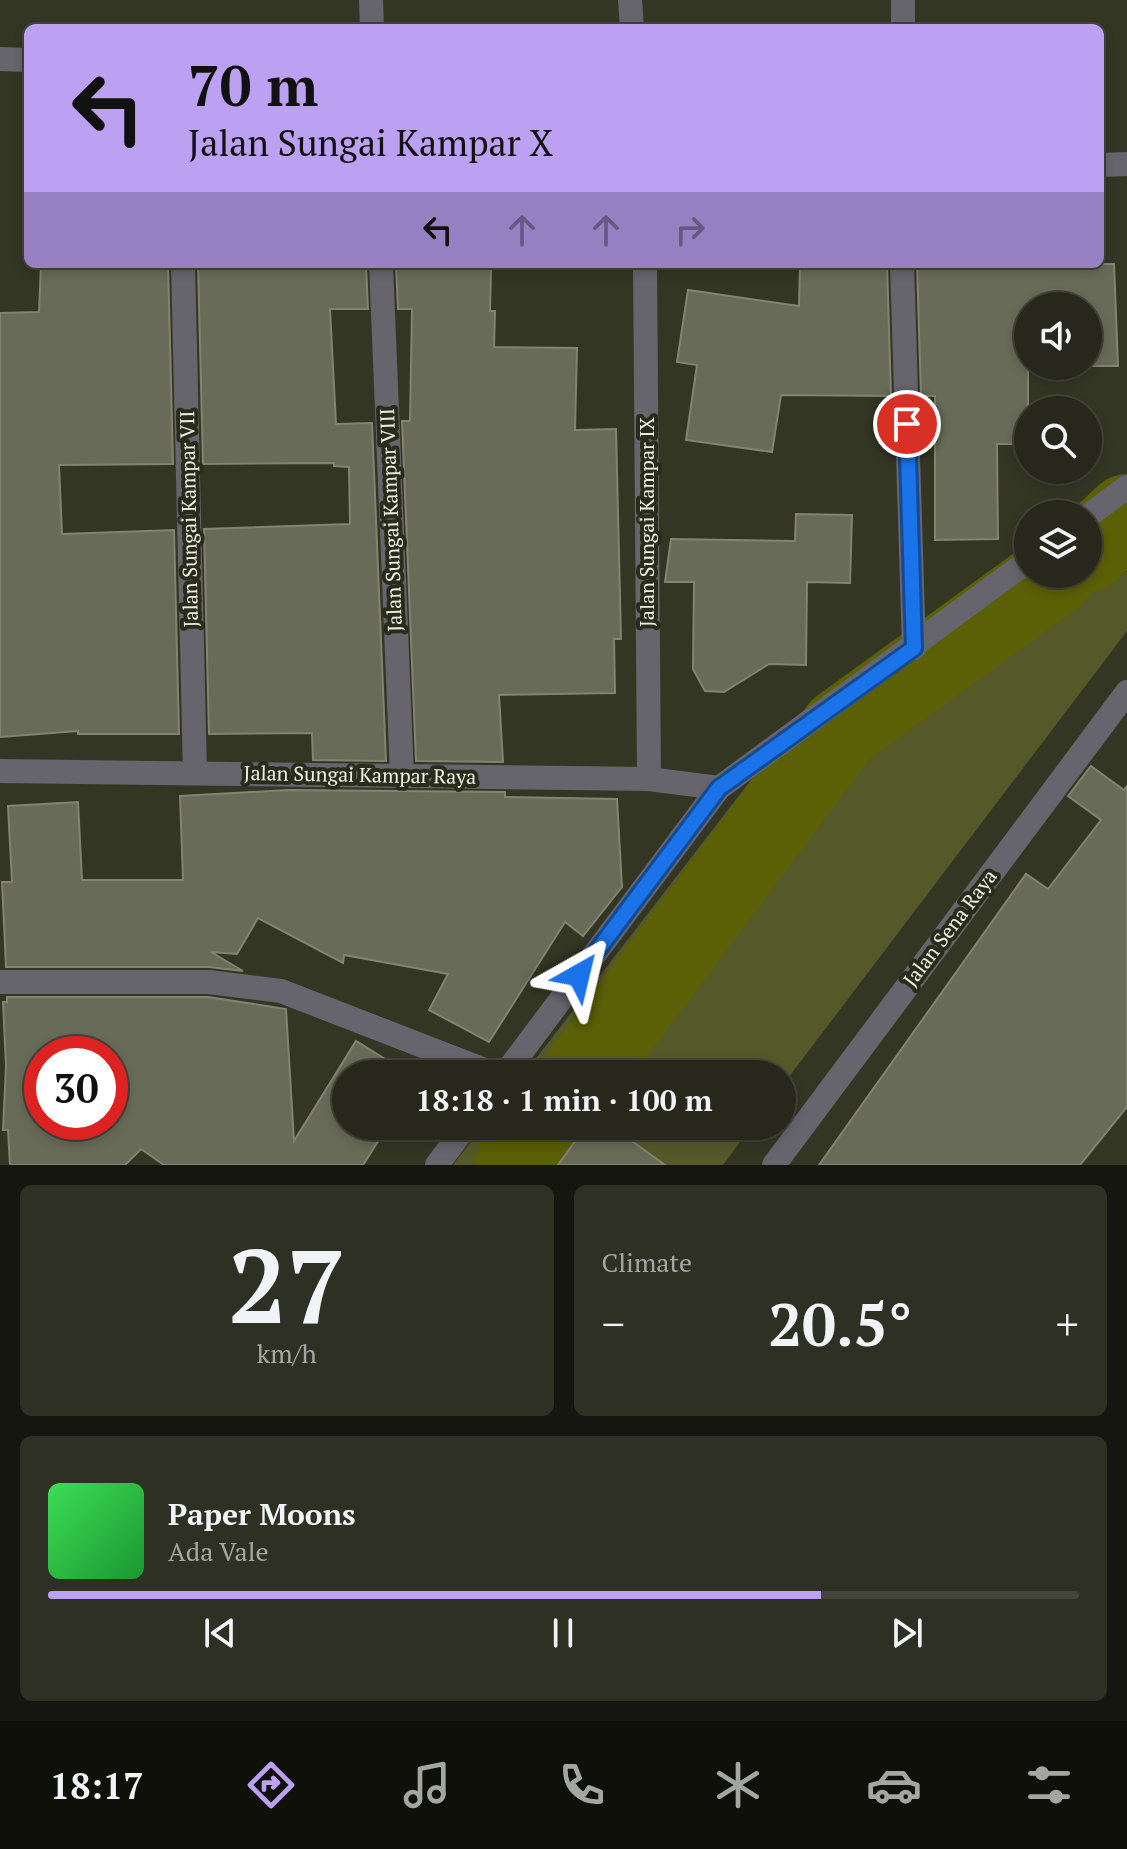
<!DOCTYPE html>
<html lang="en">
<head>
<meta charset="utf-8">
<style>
  :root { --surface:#27281b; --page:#2f3024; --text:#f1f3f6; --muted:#a4a6a3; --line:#43443a; --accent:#bca0f2 }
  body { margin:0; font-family:"PT Serif",serif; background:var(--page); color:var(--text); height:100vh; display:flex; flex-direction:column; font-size:30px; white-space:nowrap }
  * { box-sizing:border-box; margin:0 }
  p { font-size:26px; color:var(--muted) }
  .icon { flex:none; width:44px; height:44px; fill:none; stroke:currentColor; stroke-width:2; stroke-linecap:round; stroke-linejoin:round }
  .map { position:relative; height:1165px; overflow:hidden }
  .side { display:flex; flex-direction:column; gap:20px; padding:20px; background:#15160f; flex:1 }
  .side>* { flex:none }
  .hud { position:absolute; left:24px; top:24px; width:1080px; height:244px; border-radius:12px; box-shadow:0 4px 12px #0003,0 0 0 2px var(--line); background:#bca0f2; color:#111; overflow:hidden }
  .controls { position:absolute; left:1014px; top:292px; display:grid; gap:16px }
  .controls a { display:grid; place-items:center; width:88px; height:88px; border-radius:50%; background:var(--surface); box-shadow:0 4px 12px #0003,0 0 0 2px var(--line); font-size:40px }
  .speed { position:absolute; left:24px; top:1036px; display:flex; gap:16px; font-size:40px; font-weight:700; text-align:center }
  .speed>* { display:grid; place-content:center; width:104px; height:104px; border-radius:50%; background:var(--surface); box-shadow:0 4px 12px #0003,0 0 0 2px var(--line); line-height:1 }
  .speed .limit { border:12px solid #d22; background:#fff; color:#111 }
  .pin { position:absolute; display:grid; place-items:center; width:68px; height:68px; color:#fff; margin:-34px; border:4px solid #fff; border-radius:50%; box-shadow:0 2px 8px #0007 }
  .me { position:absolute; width:88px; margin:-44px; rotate:37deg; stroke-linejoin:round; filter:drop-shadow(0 0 6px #0008) }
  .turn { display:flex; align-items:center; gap:28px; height:168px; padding:0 32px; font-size:36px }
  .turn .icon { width:104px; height:104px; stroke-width:2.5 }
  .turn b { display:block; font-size:56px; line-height:68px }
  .lanes { display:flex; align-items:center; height:76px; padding:0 32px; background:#0003; justify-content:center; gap:40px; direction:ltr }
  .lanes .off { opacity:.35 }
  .big { font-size:60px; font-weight:700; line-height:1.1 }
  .side .widget { flex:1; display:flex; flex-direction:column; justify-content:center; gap:12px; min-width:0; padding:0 28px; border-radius:12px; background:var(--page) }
  .side .dial { align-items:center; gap:0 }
  .dial b { font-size:104px; line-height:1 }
  .song { display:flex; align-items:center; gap:24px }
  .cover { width:96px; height:96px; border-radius:12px; background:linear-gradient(135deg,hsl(130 70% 55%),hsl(130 70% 35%)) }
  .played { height:8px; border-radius:4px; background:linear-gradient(90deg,var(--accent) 75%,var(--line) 75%) }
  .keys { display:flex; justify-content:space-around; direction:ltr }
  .heat { display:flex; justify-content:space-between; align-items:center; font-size:44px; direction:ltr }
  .side .tiles { flex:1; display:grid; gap:20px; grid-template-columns:1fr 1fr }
  .widget:last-child { grid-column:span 2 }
  .trip { position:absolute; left:332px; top:1060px; width:464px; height:80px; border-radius:40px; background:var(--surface); box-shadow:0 4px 12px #0003,0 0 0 2px var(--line); font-weight:700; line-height:80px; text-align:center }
  .tabs { display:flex; height:128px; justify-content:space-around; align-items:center; background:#10100b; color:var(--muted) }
  .tabs .icon { width:56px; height:56px }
  .tabs .on { color:var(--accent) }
  .tabs b { font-size:36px; color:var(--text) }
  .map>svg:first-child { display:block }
</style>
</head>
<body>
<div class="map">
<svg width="1127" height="1165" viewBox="0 0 1127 1165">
  <rect width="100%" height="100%" fill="#343624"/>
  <g fill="#55592a">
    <polygon points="1088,560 1127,572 1127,631 782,1086 782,1074 524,1074 751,780 1049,574 1088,574"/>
    <polygon points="483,1126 752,1126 723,1165 453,1165"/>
  </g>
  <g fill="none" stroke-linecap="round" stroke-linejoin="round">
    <g stroke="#5b5f06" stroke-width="82">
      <polyline points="1088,551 1127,515"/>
      <polyline points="583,1074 841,729 1055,574"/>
      <polyline points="515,1165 544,1126"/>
    </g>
  </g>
  <g fill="#686b57" stroke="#828470" stroke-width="2" fill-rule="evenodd">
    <polygon points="41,264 168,264 173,464 59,465 62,534 174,530 179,734 78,734 78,731 0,737 0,313 39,312"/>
    <polygon points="198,264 366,266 368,309 330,309 336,424 372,423 386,761 313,760 312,733 209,734 204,529 350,524 349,467 334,466 334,463 203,464"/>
    <polygon points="800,264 887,264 891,396 781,395 772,452 686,440 697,365 677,362 688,290 799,306"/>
    <path d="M917,264H1114L1118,366H1028V444H997L998,539L935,540V396H921ZM1028,306H1088V366H1028Z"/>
    <polygon points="396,266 491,268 490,311 495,311 494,347 577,348 575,430 616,429 621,639 614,639 615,693 499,695 503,762 416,761 402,421 410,421 412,309 398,309"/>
    <polygon points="796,514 852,515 850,583 807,582 806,665 769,664 724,692 705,691 693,669 694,582 665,582 671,539 795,541"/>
    <polygon points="1091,766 1124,790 1127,786 1127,1107 1080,1165 819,1165 1026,874 1048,889 1101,820 1068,796"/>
    <polygon points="288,790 505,792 505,797 617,799 622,887 583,936 565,922 489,1042 429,1010 448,974 344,955 343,963 258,918 237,954 211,952 243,971 209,967 6,967 2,882 12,882 8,806 78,802 82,880 183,880 180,796"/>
    <path d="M7,997H208L286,1009L294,1141L356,1041L409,1074H346V1126H388L363,1165H164L141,1149L125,1165H10L8,1130H3L6,1066L3,1002H7ZM42,1054H110V1122H42Z"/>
    <polygon points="586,1126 611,1126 665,1165 558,1165"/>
  </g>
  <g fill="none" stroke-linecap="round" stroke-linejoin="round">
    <g stroke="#66646c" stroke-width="24">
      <polyline points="371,0 372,28"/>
      <polyline points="630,0 632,28"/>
      <polyline points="903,28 903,0"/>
      <polyline points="0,59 28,60"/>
      <polyline points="1100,165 1127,164"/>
      <polyline points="183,264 195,773"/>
      <polyline points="381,264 402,776"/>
      <polyline points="645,264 649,779"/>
      <polyline points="902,264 914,648"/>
      <polyline points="1088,516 1127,487"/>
      <polyline points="0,771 649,779 719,788"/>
      <polyline points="0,982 209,982 281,991 495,1074"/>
      <polyline points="505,1074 719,788 1028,561"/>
      <polyline points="437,1165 466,1126"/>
      <polyline points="774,1165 1127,692"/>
    </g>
  </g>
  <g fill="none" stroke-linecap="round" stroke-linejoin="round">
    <defs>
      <polyline id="route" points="579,975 719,788 914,648 907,424"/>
    </defs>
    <use href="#route" stroke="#114b97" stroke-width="20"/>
    <use href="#route" stroke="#1a73e8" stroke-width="14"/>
  </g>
  <g text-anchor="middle" stroke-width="8" stroke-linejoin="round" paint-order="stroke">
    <g font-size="20" fill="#eceee3" stroke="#2a2c1b">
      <text transform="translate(189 519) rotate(-91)" y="7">Jalan Sungai Kampar VII</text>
      <text transform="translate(391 520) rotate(-92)" y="7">Jalan Sungai Kampar VIII</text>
      <text transform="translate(647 522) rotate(-90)" y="7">Jalan Sungai Kampar IX</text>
      <text transform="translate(360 775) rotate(1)" y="7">Jalan Sungai Kampar Raya</text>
      <text transform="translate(950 928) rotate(-53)" y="7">Jalan Sena Raya</text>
    </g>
  </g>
</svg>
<div class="controls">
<a><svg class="icon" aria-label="sound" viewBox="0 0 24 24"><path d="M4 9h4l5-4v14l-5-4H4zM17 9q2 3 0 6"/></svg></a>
<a><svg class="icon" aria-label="search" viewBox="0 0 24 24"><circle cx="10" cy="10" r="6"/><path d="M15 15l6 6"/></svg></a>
<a><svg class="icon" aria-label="layers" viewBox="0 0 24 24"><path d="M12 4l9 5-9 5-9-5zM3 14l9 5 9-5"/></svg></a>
</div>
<div class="speed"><div class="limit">30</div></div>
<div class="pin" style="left:907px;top:424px;background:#d93025"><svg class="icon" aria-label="arrive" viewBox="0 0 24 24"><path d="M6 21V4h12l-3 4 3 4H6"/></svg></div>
<svg class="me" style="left:579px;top:975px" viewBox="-20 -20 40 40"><path d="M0-17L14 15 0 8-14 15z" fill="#1a73e8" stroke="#fff" stroke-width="4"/></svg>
<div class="trip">18:18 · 1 min · 100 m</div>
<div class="hud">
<div class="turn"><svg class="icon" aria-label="left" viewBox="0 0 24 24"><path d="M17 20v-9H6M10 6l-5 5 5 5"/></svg><div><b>70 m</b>Jalan Sungai Kampar X</div></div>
<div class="lanes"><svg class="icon" aria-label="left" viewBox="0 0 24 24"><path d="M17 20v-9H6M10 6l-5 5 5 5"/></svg><svg class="icon off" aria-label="ahead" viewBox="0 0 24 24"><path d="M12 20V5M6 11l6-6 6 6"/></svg><svg class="icon off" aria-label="ahead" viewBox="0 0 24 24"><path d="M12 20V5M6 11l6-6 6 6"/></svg><svg class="icon off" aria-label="right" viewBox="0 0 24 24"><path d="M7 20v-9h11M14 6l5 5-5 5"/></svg></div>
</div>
</div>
<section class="side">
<div class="tiles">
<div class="widget dial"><b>27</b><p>km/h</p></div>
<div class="widget"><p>Climate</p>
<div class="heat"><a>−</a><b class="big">20.5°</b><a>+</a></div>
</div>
<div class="widget">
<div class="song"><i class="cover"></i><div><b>Paper Moons</b><p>Ada Vale</p></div></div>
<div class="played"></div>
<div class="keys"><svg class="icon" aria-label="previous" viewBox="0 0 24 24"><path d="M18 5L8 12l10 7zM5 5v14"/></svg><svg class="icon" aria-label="pause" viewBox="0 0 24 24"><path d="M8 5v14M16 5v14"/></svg><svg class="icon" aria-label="next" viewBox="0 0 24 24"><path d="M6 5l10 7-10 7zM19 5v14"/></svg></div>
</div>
</div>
</section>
<nav class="tabs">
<b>18:17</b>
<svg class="icon on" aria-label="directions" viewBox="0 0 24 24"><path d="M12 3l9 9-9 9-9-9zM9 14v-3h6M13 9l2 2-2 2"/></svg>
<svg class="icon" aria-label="music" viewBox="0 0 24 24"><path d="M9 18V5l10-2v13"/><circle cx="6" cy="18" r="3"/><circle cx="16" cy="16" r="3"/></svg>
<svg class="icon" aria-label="phone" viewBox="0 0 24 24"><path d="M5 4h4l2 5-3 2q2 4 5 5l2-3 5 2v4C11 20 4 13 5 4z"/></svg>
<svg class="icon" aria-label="climate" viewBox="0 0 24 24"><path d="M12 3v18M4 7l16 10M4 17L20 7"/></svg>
<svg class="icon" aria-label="car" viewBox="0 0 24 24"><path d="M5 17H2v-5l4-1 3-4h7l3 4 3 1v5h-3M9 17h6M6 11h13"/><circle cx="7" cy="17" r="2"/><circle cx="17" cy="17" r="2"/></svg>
<svg class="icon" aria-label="filters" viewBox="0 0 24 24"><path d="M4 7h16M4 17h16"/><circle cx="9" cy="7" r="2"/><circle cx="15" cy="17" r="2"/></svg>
</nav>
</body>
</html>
